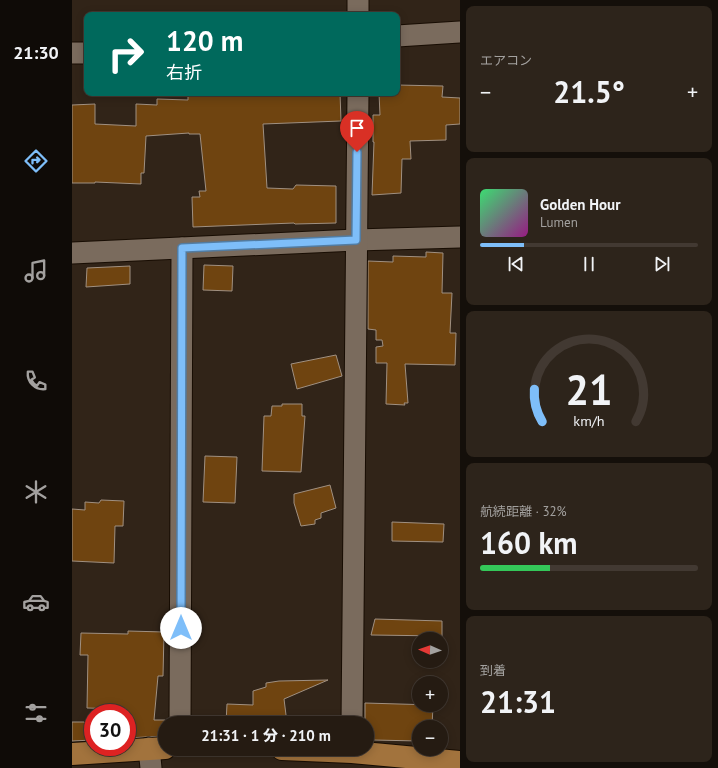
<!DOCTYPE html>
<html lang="ja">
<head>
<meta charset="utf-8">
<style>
  :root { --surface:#251b12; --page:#2d241b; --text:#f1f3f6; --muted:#a3a19f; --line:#423932; --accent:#7ebef9 }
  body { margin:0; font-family:"PT Sans","Noto Sans JP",sans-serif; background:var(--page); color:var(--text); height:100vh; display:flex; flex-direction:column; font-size:15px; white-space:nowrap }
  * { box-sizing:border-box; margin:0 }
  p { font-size:13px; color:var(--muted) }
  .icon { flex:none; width:22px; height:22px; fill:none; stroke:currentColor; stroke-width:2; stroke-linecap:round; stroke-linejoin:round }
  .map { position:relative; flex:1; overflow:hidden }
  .side { display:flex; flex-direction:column; gap:6px; padding:6px; background:#140f0a; width:258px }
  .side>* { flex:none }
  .guide { position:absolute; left:12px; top:12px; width:316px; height:84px; border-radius:8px; box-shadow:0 2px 10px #0003,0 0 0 1px var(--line); background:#00695c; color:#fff; overflow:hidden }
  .needle { width:26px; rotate:272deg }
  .tools { position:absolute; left:340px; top:632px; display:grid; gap:8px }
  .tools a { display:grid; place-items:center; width:36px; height:36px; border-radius:50%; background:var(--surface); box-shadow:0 2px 10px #0003,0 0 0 1px var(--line); font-size:20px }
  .speed { position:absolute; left:12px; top:704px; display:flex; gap:8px; font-size:20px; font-weight:700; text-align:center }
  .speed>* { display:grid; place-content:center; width:52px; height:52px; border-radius:50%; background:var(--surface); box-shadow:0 2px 10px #0003,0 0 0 1px var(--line); line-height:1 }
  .speed .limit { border:6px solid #d22; background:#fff; color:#111 }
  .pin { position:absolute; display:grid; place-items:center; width:34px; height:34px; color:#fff; margin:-41px -17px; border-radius:50% 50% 50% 0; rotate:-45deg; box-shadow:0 0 4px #0007 }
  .pin .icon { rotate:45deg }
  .me { position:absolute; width:44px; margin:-22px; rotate:0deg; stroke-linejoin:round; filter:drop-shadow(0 0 3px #0008) }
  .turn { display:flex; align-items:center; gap:14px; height:84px; padding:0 16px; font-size:18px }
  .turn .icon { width:52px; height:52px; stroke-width:2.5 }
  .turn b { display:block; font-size:28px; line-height:34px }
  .big { font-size:30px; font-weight:800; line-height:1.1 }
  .side .card { flex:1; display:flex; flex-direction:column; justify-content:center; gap:6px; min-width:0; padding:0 14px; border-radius:8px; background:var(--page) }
  .side .dial { align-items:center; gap:0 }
  .dial svg { height:104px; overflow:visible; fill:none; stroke:var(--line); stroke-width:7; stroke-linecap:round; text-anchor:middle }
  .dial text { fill:var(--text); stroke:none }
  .song { display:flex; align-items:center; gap:12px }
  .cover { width:48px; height:48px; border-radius:6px; background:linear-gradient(135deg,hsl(140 70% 55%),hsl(310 70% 35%)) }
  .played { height:4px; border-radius:2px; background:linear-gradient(90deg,var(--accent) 20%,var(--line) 20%) }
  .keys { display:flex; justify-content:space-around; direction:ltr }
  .heat { display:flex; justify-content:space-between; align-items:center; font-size:22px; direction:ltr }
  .charge { height:6px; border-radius:3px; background:linear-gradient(90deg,#34c759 32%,var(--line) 0) }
  .trip { position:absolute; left:86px; top:716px; width:216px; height:40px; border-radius:20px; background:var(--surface); box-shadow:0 2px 10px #0003,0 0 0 1px var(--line); font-weight:800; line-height:40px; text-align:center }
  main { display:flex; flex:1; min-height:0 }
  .tab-bar { display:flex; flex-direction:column; width:72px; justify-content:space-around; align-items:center; background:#0f0b07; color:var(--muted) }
  .tab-bar .icon { width:28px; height:28px }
  .tab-bar .selected { color:var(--accent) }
  .tab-bar b { font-size:18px; color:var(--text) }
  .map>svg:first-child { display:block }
</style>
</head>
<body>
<main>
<nav class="tab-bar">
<b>21:30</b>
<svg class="icon selected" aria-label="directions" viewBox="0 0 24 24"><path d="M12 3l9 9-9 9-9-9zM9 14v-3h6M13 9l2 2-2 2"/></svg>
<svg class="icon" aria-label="music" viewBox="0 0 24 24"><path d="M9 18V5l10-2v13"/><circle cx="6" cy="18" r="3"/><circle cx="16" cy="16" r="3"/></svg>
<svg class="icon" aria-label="phone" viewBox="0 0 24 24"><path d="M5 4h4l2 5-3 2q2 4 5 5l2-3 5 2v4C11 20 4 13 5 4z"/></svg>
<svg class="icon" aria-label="climate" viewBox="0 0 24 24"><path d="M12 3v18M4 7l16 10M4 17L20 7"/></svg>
<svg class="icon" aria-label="car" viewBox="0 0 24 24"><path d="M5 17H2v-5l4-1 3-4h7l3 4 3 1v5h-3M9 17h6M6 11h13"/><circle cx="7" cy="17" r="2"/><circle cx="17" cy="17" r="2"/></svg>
<svg class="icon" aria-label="filters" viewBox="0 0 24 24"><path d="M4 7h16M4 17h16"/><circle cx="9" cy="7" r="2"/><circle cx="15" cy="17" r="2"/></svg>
</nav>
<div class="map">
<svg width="388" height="768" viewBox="0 0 388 768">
  <rect width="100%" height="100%" fill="#312418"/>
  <g fill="#6f4410" stroke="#a09081">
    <polygon points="325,85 371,86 370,97 388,98 388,124 374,125 374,140 338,141 339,159 330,159 329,193 300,195 302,142 301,142 301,115 308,115 307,93 325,93"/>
    <polygon points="204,93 268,93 269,121 191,124 195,188 221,189 224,185 264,186 264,223 223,224 222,223 121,227 120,197 128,197 127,191 134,191 128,134 117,134 117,133 74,136 72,173 69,173 69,184 23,182 23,183 0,183 0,105 23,104 23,124 64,126 64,104 85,105 85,99 116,100 116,95 204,94"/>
    <polygon points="354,252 371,253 370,293 380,293 378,333 384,333 383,365 333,364 336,403 332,403 333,405 314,404 315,363 304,363 304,347 311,346 310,340 304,340 304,330 296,329 296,261 321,262 321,256 354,257"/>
    <polygon points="132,265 161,266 160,291 131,290"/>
    <polygon points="58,266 58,284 14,287 15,268"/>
    <polygon points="264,355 270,376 225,389 219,364"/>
    <polygon points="210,404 230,404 230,416 233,416 229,472 190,471 192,416 199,416 200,406 210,406"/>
    <polygon points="133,456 165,457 163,503 131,502"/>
    <polygon points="258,485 264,508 249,513 249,518 243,520 243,524 229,526 222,503 222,494"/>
    <polygon points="29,500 52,501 51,526 43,526 42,563 0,561 0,509 13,510 13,502 27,503"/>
    <polygon points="320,522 372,524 371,542 320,541"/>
    <polygon points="303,619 370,621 370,636 299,635"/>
    <polygon points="56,631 92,632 91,676 86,676 82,720 93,720 93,736 55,738 55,713 54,713 54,709 15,708 16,655 8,655 9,633 56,634"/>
    <polygon points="256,680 212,699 215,723 154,723 155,704 181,705 181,691 194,687 194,683 207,681"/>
    <polygon points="293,703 361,705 360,727 347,727 347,741 301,740 301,737 299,736 298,734 295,734 295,723 293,723"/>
    <polygon points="0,722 12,722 21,730 21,740 0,741"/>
  </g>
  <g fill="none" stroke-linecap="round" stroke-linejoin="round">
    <defs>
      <g id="minor">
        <polyline points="286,0 286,15"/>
        <polyline points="325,36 388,32"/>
        <polyline points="0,53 15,53"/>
        <polyline points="0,253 284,240 388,237"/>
        <polyline points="108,723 110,248"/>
        <polyline points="280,723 286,93"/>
        <polyline points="77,748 79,768"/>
      </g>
      <g id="major">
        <polyline points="210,749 280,752 388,762"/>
        <polyline points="0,754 93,748"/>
      </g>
    </defs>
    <use href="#minor" stroke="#180d03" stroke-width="23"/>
    <use href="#major" stroke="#180d03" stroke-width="24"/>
    <use href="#minor" stroke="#7a6b5d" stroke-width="21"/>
    <use href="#major" stroke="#a2733d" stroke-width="22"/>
  </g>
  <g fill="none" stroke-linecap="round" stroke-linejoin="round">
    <defs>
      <polyline id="route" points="109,628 110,248 284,240 285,152"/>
    </defs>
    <use href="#route" stroke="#527ca2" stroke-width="10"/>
    <use href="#route" stroke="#7ebef9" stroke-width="7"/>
  </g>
</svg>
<div class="tools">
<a><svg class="needle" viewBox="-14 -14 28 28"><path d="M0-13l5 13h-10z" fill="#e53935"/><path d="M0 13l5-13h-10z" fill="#a3a19f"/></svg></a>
<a>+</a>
<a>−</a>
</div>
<div class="speed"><div class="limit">30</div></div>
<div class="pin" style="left:285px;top:152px;background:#d93025"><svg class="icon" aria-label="arrive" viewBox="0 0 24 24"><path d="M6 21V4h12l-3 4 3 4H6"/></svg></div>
<svg class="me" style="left:109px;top:628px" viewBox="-20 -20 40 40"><circle r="19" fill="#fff"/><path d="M0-13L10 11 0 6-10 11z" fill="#7ebef9"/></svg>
<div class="trip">21:31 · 1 分 · 210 m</div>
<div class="guide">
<div class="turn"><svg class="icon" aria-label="right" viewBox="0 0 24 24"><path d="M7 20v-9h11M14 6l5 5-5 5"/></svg><div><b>120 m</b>右折</div></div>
</div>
</div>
<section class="side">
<div class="card"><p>エアコン</p>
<div class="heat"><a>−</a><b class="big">21.5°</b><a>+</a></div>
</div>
<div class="card">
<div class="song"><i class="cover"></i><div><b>Golden Hour</b><p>Lumen</p></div></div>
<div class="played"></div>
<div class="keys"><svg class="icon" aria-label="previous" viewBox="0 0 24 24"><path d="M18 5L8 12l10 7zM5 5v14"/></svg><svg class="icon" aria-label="pause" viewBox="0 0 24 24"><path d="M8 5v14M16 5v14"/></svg><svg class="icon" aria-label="next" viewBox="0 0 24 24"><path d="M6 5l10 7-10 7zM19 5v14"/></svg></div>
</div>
<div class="card dial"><svg viewBox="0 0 100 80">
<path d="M14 69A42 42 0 1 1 86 69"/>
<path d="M14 69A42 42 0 0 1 8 44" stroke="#7ebef9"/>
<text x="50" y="56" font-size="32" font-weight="700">21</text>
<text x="50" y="72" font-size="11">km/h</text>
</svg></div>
<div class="card"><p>航続距離 · 32%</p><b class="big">160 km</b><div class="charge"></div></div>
<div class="card"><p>到着</p><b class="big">21:31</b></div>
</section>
</main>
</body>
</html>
